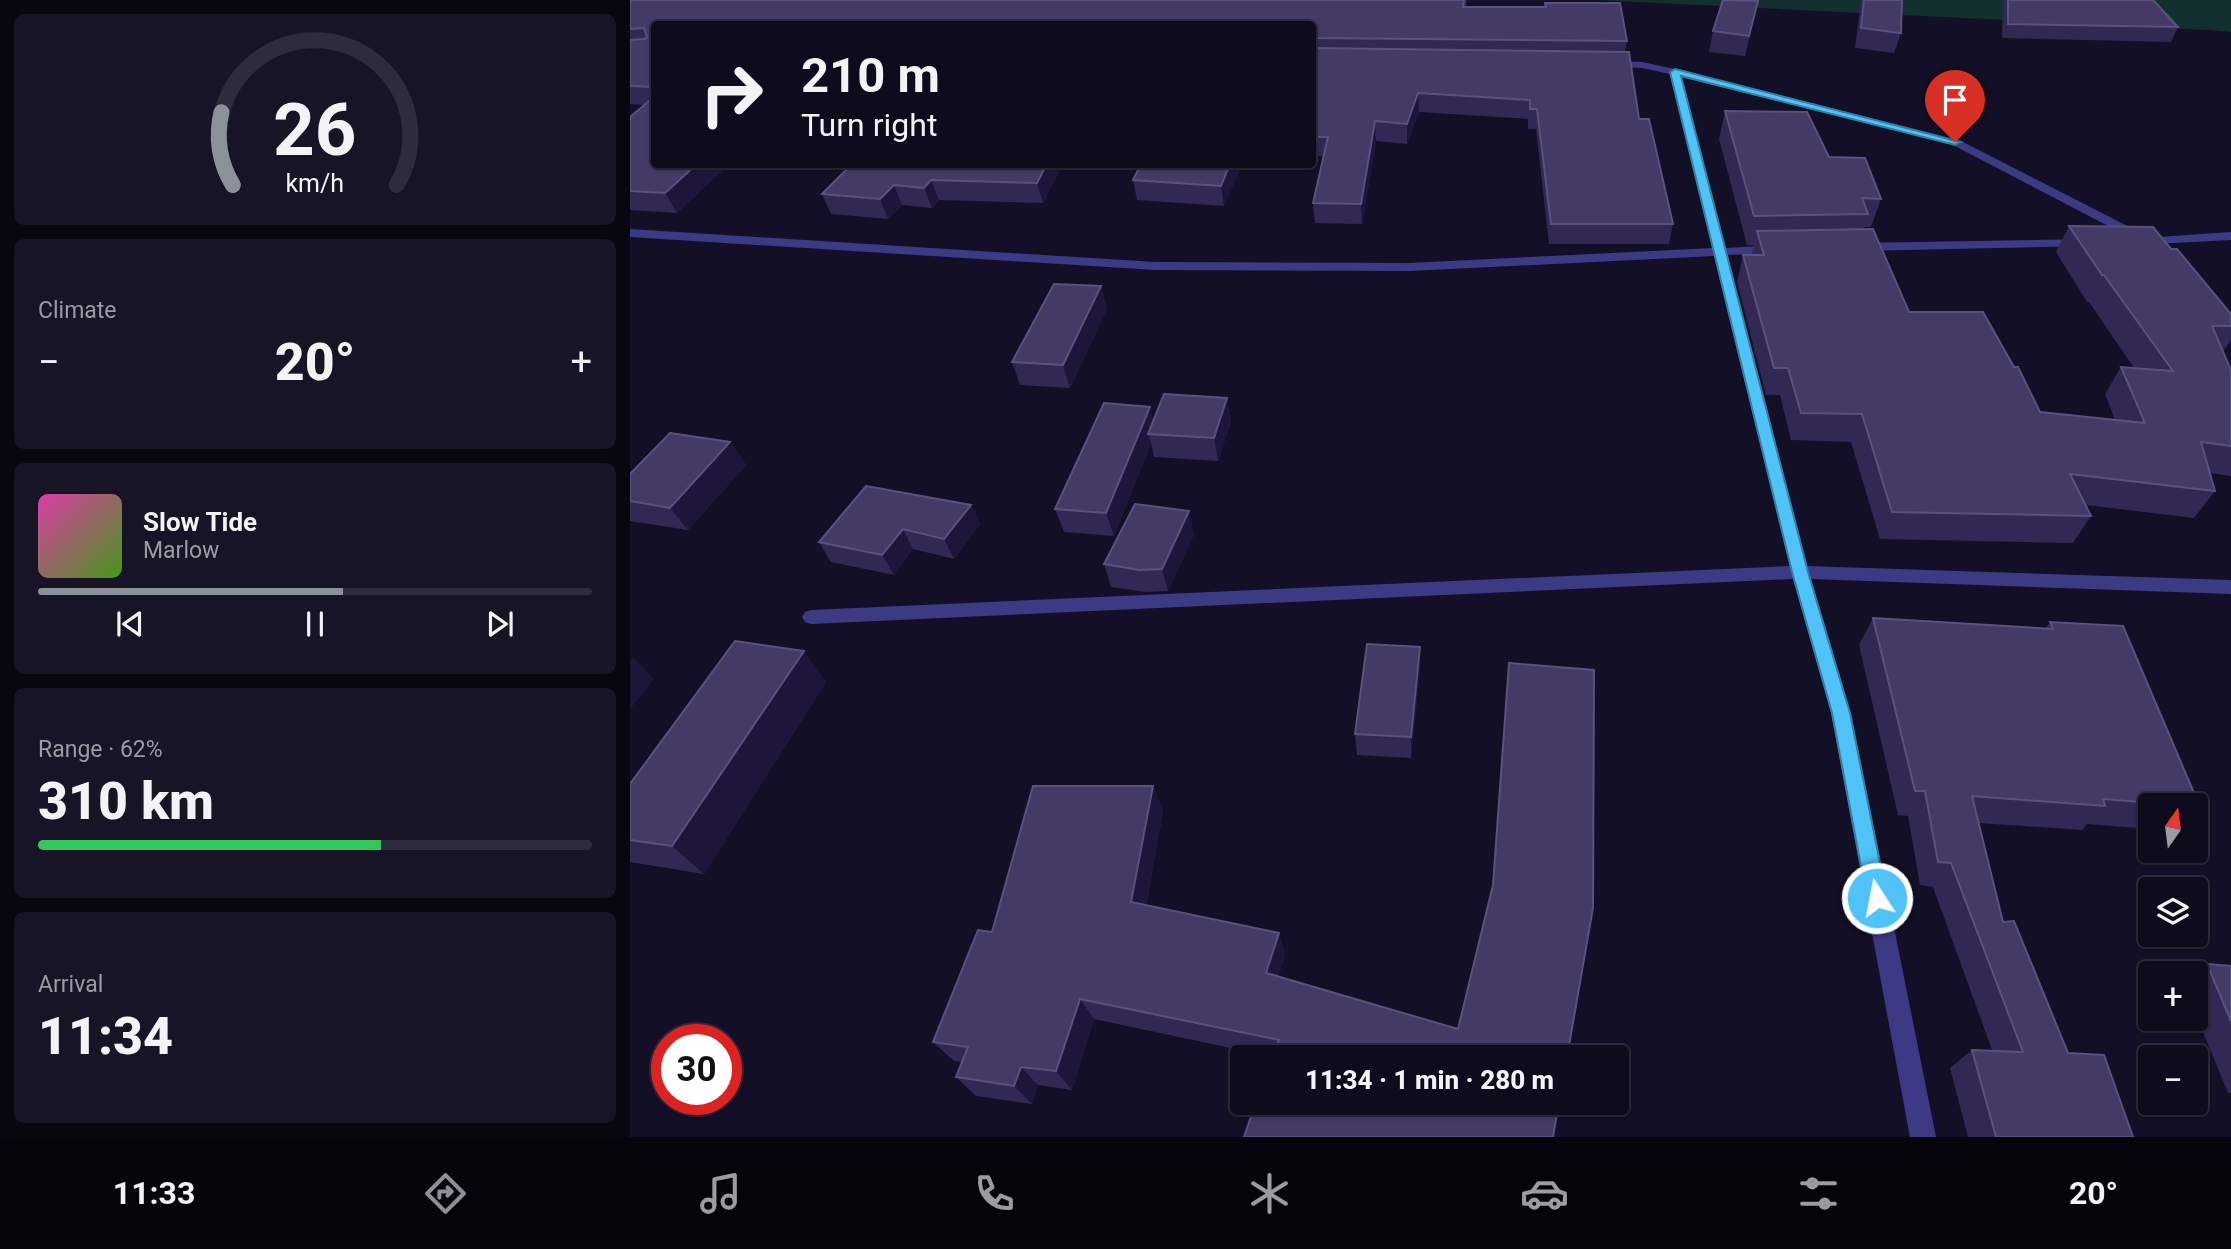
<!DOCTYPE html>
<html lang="en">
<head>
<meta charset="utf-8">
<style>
  :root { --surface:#0e0b1c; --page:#171425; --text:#f1f3f6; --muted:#9b9ba3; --line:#2e2b3b; --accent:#8c9099 }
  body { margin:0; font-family:Roboto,sans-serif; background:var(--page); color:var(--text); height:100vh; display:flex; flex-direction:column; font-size:26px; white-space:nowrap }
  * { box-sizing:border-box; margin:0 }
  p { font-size:23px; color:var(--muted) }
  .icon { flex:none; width:38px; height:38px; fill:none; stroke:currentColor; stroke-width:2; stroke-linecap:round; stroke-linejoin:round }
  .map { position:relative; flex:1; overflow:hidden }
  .drawer { display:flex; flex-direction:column; gap:14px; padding:14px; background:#08060f; width:630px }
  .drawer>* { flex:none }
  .top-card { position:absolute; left:21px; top:21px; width:665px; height:147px; border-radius:7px; box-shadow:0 2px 5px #0004,0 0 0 2px var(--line); background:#0e0b1c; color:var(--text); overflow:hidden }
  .needle { width:46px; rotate:14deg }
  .fabs { position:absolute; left:1508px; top:793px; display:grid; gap:14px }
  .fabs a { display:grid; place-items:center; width:70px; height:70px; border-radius:7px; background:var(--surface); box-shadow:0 2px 5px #0004,0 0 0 2px var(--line); font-size:35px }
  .speed { position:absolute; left:21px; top:1024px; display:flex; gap:14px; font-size:35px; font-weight:700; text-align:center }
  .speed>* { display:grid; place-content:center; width:91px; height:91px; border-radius:50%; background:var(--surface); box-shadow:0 2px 5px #0004,0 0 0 2px var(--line); line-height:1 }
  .speed .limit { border:10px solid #d22; background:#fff; color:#111 }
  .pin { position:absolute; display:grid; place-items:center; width:60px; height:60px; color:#fff; margin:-72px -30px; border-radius:50% 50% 50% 0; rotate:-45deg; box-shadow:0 0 7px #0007 }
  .pin .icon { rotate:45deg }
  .me { position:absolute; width:77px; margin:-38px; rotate:349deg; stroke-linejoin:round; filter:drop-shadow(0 0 5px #0008) }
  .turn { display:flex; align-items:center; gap:24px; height:147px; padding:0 35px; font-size:32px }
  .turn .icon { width:91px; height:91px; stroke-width:2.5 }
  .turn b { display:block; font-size:49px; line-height:60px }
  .big { font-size:52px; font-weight:800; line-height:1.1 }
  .drawer .tile { flex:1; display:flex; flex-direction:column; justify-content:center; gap:10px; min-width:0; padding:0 24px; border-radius:10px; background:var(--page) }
  .drawer .dial { align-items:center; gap:0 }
  .dial svg { height:182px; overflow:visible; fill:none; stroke:var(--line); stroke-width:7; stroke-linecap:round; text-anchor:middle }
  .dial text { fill:var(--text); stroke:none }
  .song { display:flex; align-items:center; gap:21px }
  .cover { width:84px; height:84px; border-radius:10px; background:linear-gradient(135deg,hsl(320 70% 55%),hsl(100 70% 35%)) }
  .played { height:7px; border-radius:4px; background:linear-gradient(90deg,var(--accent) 55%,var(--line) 55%) }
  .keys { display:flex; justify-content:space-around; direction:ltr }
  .heat { display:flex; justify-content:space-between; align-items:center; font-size:38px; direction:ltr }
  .charge { height:10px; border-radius:5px; background:linear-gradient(90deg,#34c759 62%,var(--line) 0) }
  .trip { position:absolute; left:600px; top:1045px; width:399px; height:70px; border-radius:7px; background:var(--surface); box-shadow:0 2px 5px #0004,0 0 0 2px var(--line); font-weight:800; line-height:70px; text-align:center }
  .tabs { display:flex; height:112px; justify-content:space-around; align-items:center; background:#06040b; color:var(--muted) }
  .tabs .icon { width:49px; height:49px }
  .tabs .selected { color:var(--accent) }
  .tabs b { font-size:32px; color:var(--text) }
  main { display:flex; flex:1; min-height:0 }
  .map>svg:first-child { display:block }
</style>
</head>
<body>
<main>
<section class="drawer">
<div class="tile dial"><svg viewBox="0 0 100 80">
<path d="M14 69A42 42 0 1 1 86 69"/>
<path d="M14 69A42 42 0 0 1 9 37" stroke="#8c9099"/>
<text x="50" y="56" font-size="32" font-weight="700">26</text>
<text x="50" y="72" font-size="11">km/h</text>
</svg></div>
<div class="tile"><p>Climate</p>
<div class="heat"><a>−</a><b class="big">20°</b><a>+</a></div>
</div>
<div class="tile">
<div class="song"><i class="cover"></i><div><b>Slow Tide</b><p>Marlow</p></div></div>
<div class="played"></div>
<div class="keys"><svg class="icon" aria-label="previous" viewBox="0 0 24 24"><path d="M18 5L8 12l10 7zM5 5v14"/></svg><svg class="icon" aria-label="pause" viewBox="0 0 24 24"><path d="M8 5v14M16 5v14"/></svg><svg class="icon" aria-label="next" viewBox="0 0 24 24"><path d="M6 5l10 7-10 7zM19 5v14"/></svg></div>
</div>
<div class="tile"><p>Range · 62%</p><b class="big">310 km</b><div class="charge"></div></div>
<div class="tile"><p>Arrival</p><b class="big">11:34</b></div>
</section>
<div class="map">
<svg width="1601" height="1137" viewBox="0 0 1601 1137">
  <rect width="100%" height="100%" fill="#130f26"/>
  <polygon fill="#12302f" points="966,0 1601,0 1601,32 1579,30"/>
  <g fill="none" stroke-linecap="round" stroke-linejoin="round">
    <g fill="#3d3a85" fill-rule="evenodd">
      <polygon points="978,61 1012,62 1045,69 1329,140 1513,234 1514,238 1601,232 1601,240 1505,245 1505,240 1321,144 1051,77 1095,248 1146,245 1153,249 1146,253 1097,255 1177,566 1601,580 1601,594 1181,579 1221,713 1306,1137 1280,1137 1201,713 1163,579 181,624 175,622 172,617 175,612 181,610 1160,566 1084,256 780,271 525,270 0,237 0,229 525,262 780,263 1083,248 1040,74 1012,68 974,66 973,64"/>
      <polygon points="1454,239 1459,240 1459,246 1227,251 1221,247 1227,243"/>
    </g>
  </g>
  <g fill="#312854">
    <polygon points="0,0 837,0 836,7 915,7 915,3 997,41 995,52 1009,119 1043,224 1039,244 919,244 906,129 898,129 898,119 789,112 777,144 746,141 732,224 685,223 683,203 694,156 682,156 682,24 24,24 24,164 99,164 47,213 0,210 0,117 15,105 0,104"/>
    <polygon points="1231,0 1272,0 1271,33 1264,53 1225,48"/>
    <polygon points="1373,0 1523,0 1548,27 1541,42 1372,38"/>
    <polygon points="1128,1 1115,56 1079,52 1083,31"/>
    <polygon points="1095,111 1199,157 1251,199 1241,227 1234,227 1233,229 1279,312 1410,412 1485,420 1475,394 1491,367 1504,368 1459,302 1457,302 1426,252 1439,226 1541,249 1601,314 1601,340 1593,352 1601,370 1601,476 1580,473 1585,491 1564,518 1456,505 1461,516 1443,543 1250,539 1221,442 1161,440 1150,395 1136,395 1107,282 1113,255 1121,255 1124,245 1117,245 1089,139"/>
    <polygon points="222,164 433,164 413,203 309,200 302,208 272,205 258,219 201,214 192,194"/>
    <polygon points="511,164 612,164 594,206 507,200 503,180"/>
    <polygon points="471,286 477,309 440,388 390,385 382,362"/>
    <polygon points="597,398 601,421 588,461 524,457 521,443 484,536 434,532 425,509 523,420"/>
    <polygon points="100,442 116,465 58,530 0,521 0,474"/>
    <polygon points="341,505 350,524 324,559 283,549 264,575 201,562 189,542"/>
    <polygon points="564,534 538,591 516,592 481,587 474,564"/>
    <polygon points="1243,618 1416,628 1420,622 1570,807 1566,810 1566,805 1521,805 1521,829 1457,824 1452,830 1349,823 1373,922 1438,1053 1503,1137 1338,1137 1320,1068 1342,1050 1362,1050 1303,887 1290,885 1278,816 1268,815 1229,645"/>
    <polygon points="879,663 937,1057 643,1057 464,1019 442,1090 408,1085 402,1104 346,1096 326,1077 332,1062 324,1061 303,1042 362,932 523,786 533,812 516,906 649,933 655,955 648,977 828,1029 862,889"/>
    <polygon points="790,669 781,758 727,755 725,734"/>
    <polygon points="196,682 74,874 0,862 0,784"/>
    <polygon points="1577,964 1601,966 1601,1093 1598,1093 1566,1015 1566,973 1565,973"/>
  </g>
  <g fill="#1d163a">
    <polygon points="788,93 789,112 777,144 777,124"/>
    <polygon points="745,121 746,141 732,224 731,204"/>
    <polygon points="67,164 99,164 47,213 35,193"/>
    <polygon points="417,164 433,164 413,203 407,183"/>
    <polygon points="600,164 612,164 594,206 591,186"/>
    <polygon points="301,180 309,200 302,208 294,188"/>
    <polygon points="264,185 272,205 258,219 250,199"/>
    <polygon points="471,286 477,309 440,388 433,365"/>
    <polygon points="597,398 601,421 588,461 584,438"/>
    <polygon points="520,407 526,430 518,434 521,443 484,536 476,513"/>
    <polygon points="100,442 116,465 58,530 40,508"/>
    <polygon points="341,505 350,524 324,559 314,539"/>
    <polygon points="559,511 564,534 538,591 532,569"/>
    <polygon points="273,529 283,549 264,575 252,555"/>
    <polygon points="790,647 790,669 781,758 781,737"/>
    <polygon points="174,651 196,682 74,874 42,846"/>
    <polygon points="3,657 24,679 0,709 0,661"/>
    <polygon points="523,786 533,812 512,926 501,902"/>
    <polygon points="649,933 655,955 643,995 636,973"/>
    <polygon points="450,999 464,1019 442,1090 426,1071"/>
    <polygon points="391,1067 408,1085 402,1104 384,1086"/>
  </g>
  <g fill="#433a66" stroke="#5a527e" stroke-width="2">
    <polygon points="0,0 834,0 833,7 916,7 915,3 990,3 997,41 682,38 682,24 24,24 24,87 0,86 0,40 14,39 17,37 14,28 0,29"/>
    <polygon points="1093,0 1128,1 1119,36 1083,31"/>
    <polygon points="1234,0 1272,0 1271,33 1231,28"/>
    <polygon points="1378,0 1523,0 1548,27 1378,24"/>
    <polygon points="682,48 999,52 1009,119 1019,119 1043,224 921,224 907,109 900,109 900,100 788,93 777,124 745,121 731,204 683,203 698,137 682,137"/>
    <polygon points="24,97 24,164 67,164 35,193 0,191 0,117"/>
    <polygon points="1095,111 1177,112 1199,157 1235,158 1251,199 1232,198 1238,214 1124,216"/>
    <polygon points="222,164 417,164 407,183 301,180 294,188 264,185 250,199 192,194"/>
    <polygon points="511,164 600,164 591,186 503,180"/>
    <polygon points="1439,226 1523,227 1541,249 1547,249 1601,314 1601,326 1582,326 1601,370 1601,446 1571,442 1585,491 1440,474 1461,516 1262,512 1232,414 1171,413 1158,368 1144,368 1113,255 1134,255 1127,231 1243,229 1279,312 1353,312 1384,367 1388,367 1410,412 1515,423 1491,367 1543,371 1474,275 1472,275"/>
    <polygon points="424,284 471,286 433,365 382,362"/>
    <polygon points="534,394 597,398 584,438 518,434"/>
    <polygon points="474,403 520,407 476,513 425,509"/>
    <polygon points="40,433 100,442 40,508 0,501 0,474"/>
    <polygon points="236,486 341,505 314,539 273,529 252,555 189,542"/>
    <polygon points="505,504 559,511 532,569 509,570 474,564"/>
    <polygon points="1243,618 1423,629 1420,622 1493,626 1570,807 1566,806 1566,805 1550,805 1473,799 1475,806 1342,796 1373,922 1384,921 1438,1053 1474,1055 1503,1137 1366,1137 1342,1050 1393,1052 1321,863 1308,862 1295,791 1285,791"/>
    <polygon points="105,641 174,651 42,846 0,840 0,784"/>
    <polygon points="737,644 790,647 781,737 725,734"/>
    <polygon points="879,663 964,670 963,908 937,1057 643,1057 649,1040 450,999 426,1071 391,1067 384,1086 326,1077 338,1047 303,1042 348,930 362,932 403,786 523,786 501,902 649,933 636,973 828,1029 863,885"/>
    <polygon points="1577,964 1601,966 1601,1021"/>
    <polygon points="626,1102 929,1102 923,1137 614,1137"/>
  </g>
  <polygon fill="#4fc3f7" stroke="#337fa1" stroke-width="2" points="1045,69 1331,142 1325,145 1051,76 1178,572 1220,713 1257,898 1254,905 1247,908 1240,905 1237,898 1202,713 1162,572 1040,72"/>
</svg>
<div class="fabs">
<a><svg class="needle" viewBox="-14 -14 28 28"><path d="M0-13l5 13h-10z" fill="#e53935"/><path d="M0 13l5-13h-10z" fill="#9b9ba3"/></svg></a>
<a><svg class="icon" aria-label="layers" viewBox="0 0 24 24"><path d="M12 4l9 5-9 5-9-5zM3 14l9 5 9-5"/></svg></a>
<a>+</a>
<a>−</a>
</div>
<div class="speed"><div class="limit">30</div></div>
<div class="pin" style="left:1325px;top:142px;background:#d93025"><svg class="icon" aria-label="arrive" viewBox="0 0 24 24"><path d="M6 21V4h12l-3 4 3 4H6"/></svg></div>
<svg class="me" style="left:1247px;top:898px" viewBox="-20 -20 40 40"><circle r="17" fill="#4fc3f7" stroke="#fff" stroke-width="3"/><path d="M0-11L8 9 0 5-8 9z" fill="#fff"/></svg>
<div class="trip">11:34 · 1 min · 280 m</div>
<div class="top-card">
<div class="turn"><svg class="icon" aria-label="right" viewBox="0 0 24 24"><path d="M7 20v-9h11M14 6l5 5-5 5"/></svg><div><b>210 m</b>Turn right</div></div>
</div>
</div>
</main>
<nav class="tabs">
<b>11:33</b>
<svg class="icon selected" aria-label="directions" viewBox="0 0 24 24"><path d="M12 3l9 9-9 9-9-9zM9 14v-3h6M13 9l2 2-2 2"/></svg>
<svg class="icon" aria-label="music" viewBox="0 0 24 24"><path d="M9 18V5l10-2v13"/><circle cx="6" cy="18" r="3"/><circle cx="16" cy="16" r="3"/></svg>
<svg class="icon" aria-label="phone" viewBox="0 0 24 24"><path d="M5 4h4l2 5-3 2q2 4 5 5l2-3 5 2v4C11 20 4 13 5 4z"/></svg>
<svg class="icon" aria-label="climate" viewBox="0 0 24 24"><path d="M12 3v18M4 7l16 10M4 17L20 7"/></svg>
<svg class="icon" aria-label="car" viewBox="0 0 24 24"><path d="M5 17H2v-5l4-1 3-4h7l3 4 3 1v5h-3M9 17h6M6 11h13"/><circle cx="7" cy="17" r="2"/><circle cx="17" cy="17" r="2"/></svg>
<svg class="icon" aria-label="filters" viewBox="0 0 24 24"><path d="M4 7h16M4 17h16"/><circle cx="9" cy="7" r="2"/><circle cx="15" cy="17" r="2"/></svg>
<b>20°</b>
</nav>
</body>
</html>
